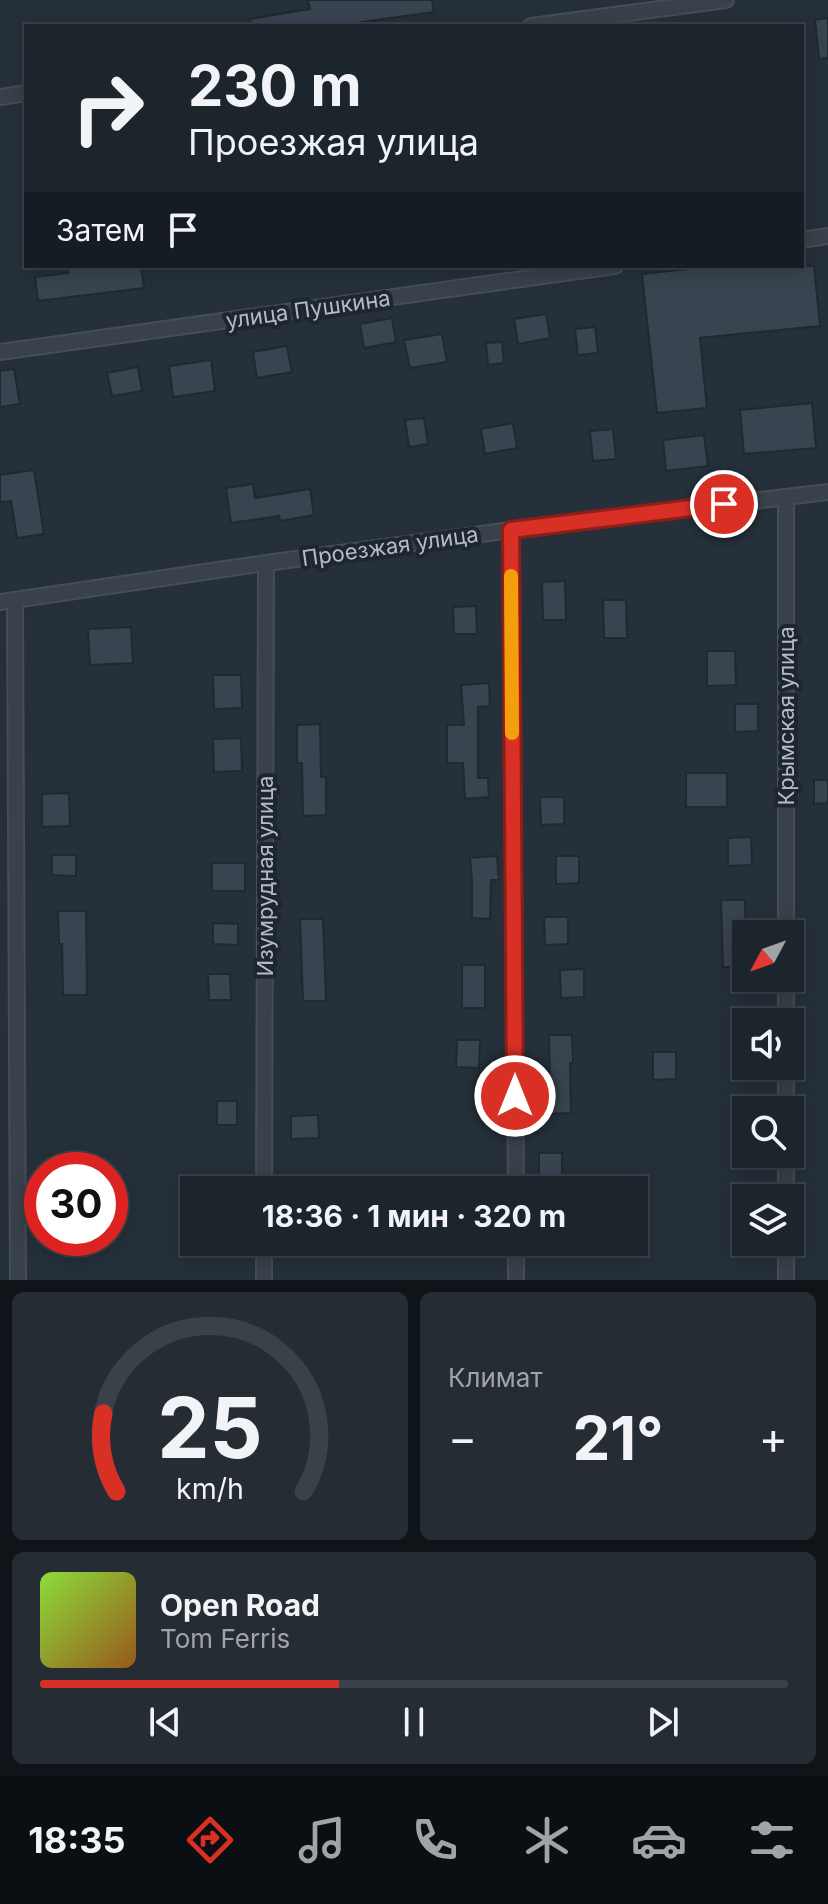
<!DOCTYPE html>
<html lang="ru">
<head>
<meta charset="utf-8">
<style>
  :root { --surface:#1c242c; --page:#252c34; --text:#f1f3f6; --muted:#a0a4a9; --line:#3a4148; --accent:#d93025 }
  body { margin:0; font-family:Inter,sans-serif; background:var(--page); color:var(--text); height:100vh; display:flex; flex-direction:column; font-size:30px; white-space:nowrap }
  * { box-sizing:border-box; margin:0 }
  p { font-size:26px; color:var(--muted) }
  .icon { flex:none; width:44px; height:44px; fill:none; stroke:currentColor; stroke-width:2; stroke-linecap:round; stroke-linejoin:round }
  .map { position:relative; height:1280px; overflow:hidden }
  .drawer { display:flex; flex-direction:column; gap:12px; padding:12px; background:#0f1418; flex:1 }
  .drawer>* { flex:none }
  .hud { position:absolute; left:24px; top:24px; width:780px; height:244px; border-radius:0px; box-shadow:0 4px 20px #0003,0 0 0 2px var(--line); background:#1c242c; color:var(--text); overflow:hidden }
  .needle { width:52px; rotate:229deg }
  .controls { position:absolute; left:732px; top:920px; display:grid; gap:16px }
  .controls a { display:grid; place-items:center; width:72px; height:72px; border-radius:0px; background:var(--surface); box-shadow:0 4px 20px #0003,0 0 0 2px var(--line); font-size:40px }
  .speed { position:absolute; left:24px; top:1152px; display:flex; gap:16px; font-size:40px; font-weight:700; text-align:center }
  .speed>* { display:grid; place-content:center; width:104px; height:104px; border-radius:50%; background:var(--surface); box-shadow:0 4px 20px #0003,0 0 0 2px var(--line); line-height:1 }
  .speed .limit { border:12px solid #d22; background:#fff; color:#111 }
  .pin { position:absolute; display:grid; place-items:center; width:68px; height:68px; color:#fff; margin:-34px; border:4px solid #fff; border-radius:50%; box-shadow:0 2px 8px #0007 }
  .me { position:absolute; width:88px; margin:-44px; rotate:0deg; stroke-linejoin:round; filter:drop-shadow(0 0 6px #0008) }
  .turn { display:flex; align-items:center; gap:28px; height:168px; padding:0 32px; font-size:36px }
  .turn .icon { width:104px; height:104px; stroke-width:2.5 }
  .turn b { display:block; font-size:56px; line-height:68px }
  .then { display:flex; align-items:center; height:76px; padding:0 32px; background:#0003; gap:16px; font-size:30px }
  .big { font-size:60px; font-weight:700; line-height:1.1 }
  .drawer .tile { flex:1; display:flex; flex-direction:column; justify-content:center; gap:12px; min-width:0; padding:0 28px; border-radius:12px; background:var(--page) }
  .drawer .dial { align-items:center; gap:0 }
  .dial svg { height:208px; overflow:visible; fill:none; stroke:var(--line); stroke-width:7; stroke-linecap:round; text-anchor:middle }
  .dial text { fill:var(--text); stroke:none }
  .song { display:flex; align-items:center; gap:24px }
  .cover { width:96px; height:96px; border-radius:12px; background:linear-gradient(135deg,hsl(90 70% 55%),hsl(30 70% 35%)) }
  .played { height:8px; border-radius:4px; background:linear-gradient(90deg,var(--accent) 40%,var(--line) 40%) }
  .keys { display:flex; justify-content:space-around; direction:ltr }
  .heat { display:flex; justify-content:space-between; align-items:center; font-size:44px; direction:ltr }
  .drawer .tiles { flex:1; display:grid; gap:12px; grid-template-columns:1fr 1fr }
  .tile:last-child { grid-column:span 2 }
  .trip { position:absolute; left:180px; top:1176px; width:468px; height:80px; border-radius:0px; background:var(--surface); box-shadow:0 4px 20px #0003,0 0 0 2px var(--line); font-weight:700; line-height:80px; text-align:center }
  .tab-bar { display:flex; height:128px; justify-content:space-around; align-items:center; background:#0b0e12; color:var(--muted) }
  .tab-bar .icon { width:56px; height:56px }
  .tab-bar .on { color:var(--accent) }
  .tab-bar b { font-size:36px; color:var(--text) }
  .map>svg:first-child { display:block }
</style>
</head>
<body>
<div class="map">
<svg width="828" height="1280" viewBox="0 0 828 1280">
  <rect width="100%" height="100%" fill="#25303a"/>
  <g fill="#384450" stroke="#202831" stroke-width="2">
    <polygon points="308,0 432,0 434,12 334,26 251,26 250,19 310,9"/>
    <polygon points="828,18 828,58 819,59 815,20"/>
    <polygon points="67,266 141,266 144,288 38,301 35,277 68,273"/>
    <polygon points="716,266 814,266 820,326 700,338 707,408 657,413 642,274"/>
    <polygon points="546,314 550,338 518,344 514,319"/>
    <polygon points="392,318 396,342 364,348 360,324"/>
    <polygon points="595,327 598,353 578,355 575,329"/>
    <polygon points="442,334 447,362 410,368 404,340"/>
    <polygon points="502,342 504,363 488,365 486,343"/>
    <polygon points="287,346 292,372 257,378 253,352"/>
    <polygon points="211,360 215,391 173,397 169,366"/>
    <polygon points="138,367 142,391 112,396 107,373"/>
    <polygon points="14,369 20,404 0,407 0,371"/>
    <polygon points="812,403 816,448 744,454 740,410"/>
    <polygon points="424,418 428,444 409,447 405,420"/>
    <polygon points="513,423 517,448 485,454 481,429"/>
    <polygon points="613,429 616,459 593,461 590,431"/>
    <polygon points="704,435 708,466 666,471 663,440"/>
    <polygon points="34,470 44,534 17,538 11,501 0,502 0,475"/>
    <polygon points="253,484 255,498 310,489 314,515 280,521 279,516 231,523 226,488"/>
    <polygon points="565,581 566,620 543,620 542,582"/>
    <polygon points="603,600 626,600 627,638 604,638"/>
    <polygon points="476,606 477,634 454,634 453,607"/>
    <polygon points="131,627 133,663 90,665 88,629"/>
    <polygon points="707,651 735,651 736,685 707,686"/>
    <polygon points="213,675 241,675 242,708 214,709"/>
    <polygon points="489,683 490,706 478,707 478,778 488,778 489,797 465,799 463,763 447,763 447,725 464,725 461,685"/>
    <polygon points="735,704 758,704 758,731 735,732"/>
    <polygon points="320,724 321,777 326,777 326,815 303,816 302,763 297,763 297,725"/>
    <polygon points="241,738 242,771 214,772 213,739"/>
    <rect x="686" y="773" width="41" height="34"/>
    <polygon points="814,780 828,780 828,803 814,804"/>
    <polygon points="69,793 70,826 42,827 42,794"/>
    <polygon points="540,797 564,797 564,824 541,825"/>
    <polygon points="751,837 752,865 728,866 728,838"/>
    <polygon points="52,855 76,855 76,876 52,875"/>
    <polygon points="497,856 499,880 491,880 490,919 472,918 472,881 470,858"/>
    <polygon points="556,856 579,856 579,883 556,884"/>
    <rect x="212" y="863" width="33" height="28"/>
    <polygon points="721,900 745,900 746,967 723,967"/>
    <polygon points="58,911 86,911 87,995 63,995 62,944 59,944"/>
    <polygon points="544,917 568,917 568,944 545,945"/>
    <polygon points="300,919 323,919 326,1001 303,1001"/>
    <polygon points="213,923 238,924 238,945 213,944"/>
    <rect x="462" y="965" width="23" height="43"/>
    <polygon points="584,969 584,997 561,998 560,970"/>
    <polygon points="208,974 230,974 231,1000 209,1000"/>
    <polygon points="549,1035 572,1035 573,1063 570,1063 571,1113 548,1114 547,1086 550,1086"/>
    <polygon points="457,1040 480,1040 479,1068 456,1067"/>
    <polygon points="653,1052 676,1052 676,1079 653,1080"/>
    <rect x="217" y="1101" width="20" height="24"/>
    <polygon points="318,1115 319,1138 291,1139 291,1116"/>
    <polygon points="539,1153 562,1153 562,1180 539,1181"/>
    <polygon points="78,1154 78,1170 50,1170 50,1155"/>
    <polygon points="457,1242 480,1242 481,1257 458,1257"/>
  </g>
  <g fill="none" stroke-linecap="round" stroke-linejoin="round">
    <defs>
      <g id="minor">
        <polyline points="531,26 726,0"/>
        <polyline points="0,97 26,93"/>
        <polyline points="802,240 828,236"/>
        <polyline points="0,352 615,266"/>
        <polyline points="786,497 786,934"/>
        <polyline points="511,530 516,1190"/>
        <polyline points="15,600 18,1280"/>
        <polyline points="0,602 266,563 511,530 828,492"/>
        <polyline points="786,978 786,1022"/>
        <polyline points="786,1066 786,1110"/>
        <polyline points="786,1154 786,1198"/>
        <polyline points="264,1190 266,563"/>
        <polyline points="516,1242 516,1280"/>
        <polyline points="786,1242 786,1280"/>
        <polyline points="264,1280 264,1242"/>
      </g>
    </defs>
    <use href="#minor" stroke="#454d56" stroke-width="18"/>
    <use href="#minor" stroke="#39414a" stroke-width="14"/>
  </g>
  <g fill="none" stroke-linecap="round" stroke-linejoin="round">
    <defs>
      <polyline id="route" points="515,1096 511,530 724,504"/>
    </defs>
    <use href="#route" stroke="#8d1f18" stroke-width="20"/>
    <use href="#route" stroke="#d93025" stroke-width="14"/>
    <polyline stroke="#f59e0b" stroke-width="14" points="511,576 512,733"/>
  </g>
  <g text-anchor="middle" stroke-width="8" stroke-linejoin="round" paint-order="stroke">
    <g font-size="22" fill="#b4bcc6" stroke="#1e262f">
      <text transform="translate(308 309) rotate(-8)" y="8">улица Пушкина</text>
      <text transform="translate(390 546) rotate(-8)" y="8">Проезжая улица</text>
      <text transform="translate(786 716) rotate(-90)" y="8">Крымская улица</text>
      <text transform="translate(265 876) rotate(-90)" y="8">Изумрудная улица</text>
    </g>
  </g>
</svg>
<div class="controls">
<a><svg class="needle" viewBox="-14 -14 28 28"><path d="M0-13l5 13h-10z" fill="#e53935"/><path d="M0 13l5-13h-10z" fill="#a0a4a9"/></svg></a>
<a><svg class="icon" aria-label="sound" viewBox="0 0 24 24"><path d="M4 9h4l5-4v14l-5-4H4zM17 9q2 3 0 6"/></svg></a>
<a><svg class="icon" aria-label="search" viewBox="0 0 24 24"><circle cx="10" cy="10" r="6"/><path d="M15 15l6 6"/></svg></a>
<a><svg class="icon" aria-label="layers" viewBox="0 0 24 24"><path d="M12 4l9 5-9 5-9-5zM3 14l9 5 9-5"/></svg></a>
</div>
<div class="speed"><div class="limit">30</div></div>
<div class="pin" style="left:724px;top:504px;background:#d93025"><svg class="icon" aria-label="arrive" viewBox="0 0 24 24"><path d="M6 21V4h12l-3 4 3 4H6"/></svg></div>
<svg class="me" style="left:515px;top:1096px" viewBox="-20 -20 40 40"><circle r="17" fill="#d93025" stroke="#fff" stroke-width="3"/><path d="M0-11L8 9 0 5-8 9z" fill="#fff"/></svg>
<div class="trip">18:36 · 1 мин · 320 m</div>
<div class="hud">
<div class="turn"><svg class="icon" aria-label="right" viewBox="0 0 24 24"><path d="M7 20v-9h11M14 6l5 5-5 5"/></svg><div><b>230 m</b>Проезжая улица</div></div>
<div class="then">Затем<svg class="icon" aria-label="arrive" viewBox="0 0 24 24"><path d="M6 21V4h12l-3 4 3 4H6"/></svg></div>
</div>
</div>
<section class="drawer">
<div class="tiles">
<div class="tile dial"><svg viewBox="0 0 100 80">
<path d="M14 69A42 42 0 1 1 86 69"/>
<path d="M14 69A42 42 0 0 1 9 39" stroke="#d93025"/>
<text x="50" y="56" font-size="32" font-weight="700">25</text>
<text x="50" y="72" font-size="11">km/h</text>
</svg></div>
<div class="tile"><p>Климат</p>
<div class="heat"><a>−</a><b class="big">21°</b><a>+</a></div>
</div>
<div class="tile">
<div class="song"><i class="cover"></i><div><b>Open Road</b><p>Tom Ferris</p></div></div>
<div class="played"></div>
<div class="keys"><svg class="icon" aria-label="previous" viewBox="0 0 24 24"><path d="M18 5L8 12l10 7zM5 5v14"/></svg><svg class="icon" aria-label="pause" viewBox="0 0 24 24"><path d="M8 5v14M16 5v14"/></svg><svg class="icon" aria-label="next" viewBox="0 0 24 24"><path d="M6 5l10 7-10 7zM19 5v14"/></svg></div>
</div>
</div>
</section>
<nav class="tab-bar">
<b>18:35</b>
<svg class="icon on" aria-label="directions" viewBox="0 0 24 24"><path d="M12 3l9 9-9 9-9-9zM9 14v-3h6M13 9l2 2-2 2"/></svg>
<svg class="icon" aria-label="music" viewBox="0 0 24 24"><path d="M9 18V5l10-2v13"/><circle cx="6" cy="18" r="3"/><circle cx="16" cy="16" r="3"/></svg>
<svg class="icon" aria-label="phone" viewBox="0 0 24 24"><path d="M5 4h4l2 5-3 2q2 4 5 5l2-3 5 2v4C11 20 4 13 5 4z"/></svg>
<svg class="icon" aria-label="climate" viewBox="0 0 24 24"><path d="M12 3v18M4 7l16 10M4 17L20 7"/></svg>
<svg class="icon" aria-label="car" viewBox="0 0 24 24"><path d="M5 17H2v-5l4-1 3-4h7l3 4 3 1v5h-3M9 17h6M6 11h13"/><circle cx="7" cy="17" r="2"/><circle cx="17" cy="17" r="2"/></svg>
<svg class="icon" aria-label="filters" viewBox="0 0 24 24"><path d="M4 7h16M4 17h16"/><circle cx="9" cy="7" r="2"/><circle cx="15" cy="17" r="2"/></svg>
</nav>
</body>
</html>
